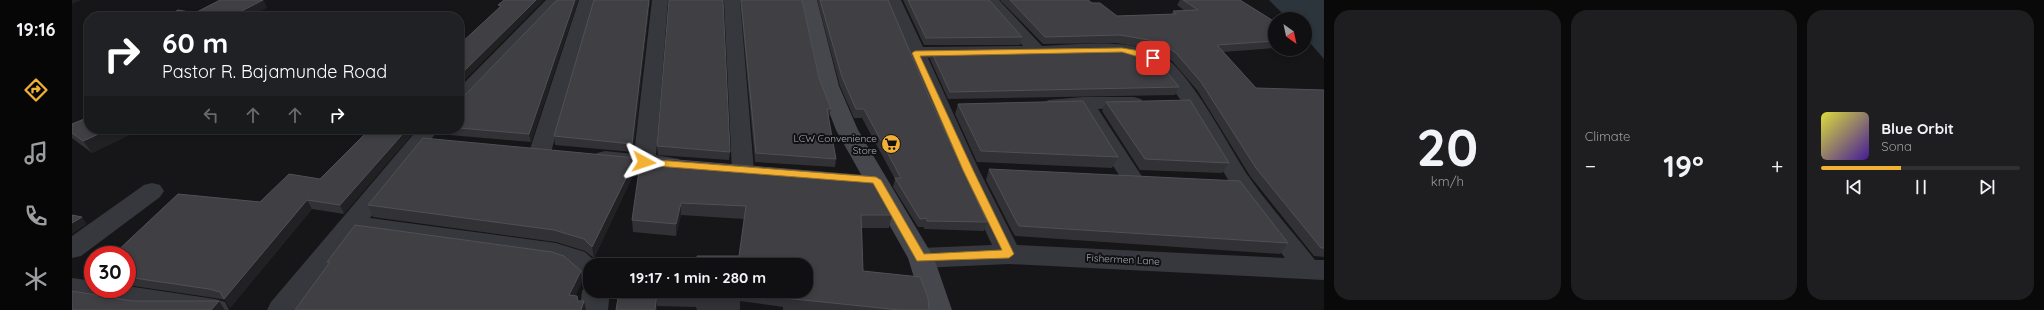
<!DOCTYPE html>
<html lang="en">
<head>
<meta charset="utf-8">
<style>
  :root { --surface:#101012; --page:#1e1e20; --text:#f1f3f6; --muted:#9c9d9f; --line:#303032; --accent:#f2b134 }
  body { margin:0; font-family:Quicksand,sans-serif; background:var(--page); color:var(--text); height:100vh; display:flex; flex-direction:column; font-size:15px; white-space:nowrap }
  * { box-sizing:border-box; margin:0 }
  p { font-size:13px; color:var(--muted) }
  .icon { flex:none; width:22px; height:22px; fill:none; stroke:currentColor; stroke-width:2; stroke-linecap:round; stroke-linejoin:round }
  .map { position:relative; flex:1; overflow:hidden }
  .drawer { display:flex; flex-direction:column; gap:10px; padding:10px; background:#09090a; width:720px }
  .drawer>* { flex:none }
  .top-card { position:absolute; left:12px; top:12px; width:380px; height:122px; border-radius:16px; box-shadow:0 2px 6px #0003,0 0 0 1px var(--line); background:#202124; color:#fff; overflow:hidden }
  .needle { width:26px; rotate:147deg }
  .controls { position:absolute; left:1196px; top:12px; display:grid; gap:8px }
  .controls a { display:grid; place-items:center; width:44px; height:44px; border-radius:50%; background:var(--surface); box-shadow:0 2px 6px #0003,0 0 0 1px var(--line); font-size:20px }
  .speed { position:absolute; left:12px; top:246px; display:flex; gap:8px; font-size:20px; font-weight:700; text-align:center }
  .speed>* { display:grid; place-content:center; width:52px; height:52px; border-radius:50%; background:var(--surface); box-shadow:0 2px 6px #0003,0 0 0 1px var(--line); line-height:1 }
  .speed .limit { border:6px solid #d22; background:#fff; color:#111 }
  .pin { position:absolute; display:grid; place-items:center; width:34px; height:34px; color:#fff; margin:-17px; border-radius:8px; box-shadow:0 2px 6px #0006 }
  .me { position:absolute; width:44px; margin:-22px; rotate:95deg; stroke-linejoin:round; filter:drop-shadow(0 0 3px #0008) }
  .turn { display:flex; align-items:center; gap:14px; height:84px; padding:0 12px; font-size:18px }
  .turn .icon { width:52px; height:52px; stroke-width:2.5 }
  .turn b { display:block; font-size:28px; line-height:34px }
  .lanes { display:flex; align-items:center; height:38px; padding:0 12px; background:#0003; justify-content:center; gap:20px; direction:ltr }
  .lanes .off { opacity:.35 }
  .big { font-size:30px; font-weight:700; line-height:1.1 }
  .drawer .tile { flex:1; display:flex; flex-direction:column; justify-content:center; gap:6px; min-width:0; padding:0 14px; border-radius:16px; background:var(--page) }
  .drawer .dial { align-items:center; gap:0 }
  .dial b { font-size:52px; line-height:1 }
  .song { display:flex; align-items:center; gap:12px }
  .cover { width:48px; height:48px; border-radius:6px; background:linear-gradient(135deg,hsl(60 70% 55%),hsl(260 70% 35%)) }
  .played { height:4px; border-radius:2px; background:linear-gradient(90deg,var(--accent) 40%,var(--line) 40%) }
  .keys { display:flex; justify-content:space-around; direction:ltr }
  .heat { display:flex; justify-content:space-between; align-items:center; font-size:22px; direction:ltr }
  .drawer .tiles { flex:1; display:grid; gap:10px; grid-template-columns:repeat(3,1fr) }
  .trip { position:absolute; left:511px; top:258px; width:230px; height:40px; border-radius:16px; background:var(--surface); box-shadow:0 2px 6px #0003,0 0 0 1px var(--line); font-weight:700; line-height:40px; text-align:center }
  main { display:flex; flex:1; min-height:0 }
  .menu { display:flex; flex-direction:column; width:72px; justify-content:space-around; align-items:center; background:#060607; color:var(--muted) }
  .menu .icon { width:28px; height:28px }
  .menu .current { color:var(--accent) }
  .menu b { font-size:18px; color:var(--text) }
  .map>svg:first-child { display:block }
</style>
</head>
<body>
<main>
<nav class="menu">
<b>19:16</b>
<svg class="icon current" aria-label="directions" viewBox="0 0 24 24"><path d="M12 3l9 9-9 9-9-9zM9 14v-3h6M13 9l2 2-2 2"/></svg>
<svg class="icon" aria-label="music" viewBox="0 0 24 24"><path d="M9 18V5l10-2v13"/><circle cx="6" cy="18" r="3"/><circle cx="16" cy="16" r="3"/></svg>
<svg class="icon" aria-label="phone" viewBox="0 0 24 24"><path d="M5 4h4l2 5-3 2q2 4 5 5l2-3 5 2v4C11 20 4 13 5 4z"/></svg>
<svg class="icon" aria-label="climate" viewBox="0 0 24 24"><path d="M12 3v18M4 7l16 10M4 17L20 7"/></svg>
</nav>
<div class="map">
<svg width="1252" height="310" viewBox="0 0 1252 310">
  <rect width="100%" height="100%" fill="#161618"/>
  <polygon fill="#2c353c" points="1197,0 1252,0 1252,59 1233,37 1233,19 1216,19"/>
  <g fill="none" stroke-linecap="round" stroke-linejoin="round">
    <g fill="#37383d" fill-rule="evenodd">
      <polygon points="474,0 491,0 394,103 387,105 387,88"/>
      <polygon points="507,0 523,0 479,152 476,157 468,159 460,157 457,152"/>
      <polygon points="580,0 596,0 584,155 607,159 610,164 607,169 599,171 533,165 525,163 522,158 525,153 533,151 562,154"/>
      <polygon points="652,0 668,0 682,171 679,176 671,178 663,176 660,171"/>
      <path d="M813,0H829L851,47L951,46L910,0H927L970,46C1008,45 1051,38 1087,54C1117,67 1157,148 1177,177C1197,206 1221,232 1243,260H1252V280L937,264L849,268L840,265L836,258L840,251L849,248L920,245L885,170ZM1050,55L1075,62L1088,71L1110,102L1161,188L1213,258L945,245L907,170L856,58Z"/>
      <polygon points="1012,97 1062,97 1069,99 1072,103 1069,107 1026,109 1071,178 1068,183 1060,185 1052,183 1006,110 976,108 973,104 976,100"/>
      <polygon points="346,129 367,129 298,218 484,243 513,252 527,265 518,265 518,291 538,291 536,310 508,310 510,291 517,283 509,280 495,266 482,261 285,234 225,310 195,310 199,302"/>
      <polygon points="80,183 88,185 92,191 88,197 9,256 0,258 0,236 72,185"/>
      <polygon points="0,278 21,281 21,289 55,289 55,286 143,299 153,302 157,310 69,310 0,300"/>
    </g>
    <polygon fill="#45474d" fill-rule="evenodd" points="729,0 745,0 767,86 786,130 862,258 880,310 852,310 836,258 764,130 747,86"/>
  </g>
  <g fill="#323236">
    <polygon points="485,0 506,0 459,142 366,134 365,129 387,129 387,98 392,96"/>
    <polygon points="578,0 561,152 483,145 482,136"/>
    <polygon points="668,0 730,0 747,78 759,109 757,117 756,117 764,159 763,167 683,162"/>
    <polygon points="745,0 816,0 858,99 915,222 912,231 852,229 852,227 846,227 821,187 823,179 790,118 782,118 768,86"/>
    <polygon points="831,0 917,0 950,37 948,45 852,45"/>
    <polygon points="928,0 1016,0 1020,3 1045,16 1100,14 1101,11 1113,11 1105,5 1108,0 1168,0 1203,22 1203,48 1151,52 1184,88 1252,90 1252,257 1242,256 1178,176 1125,90 1100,61 1088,53 1074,48 1044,43 971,44"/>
    <polygon points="860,53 1107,87 1103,95 876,99 858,59"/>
    <polygon points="1034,102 1157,163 1150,173 1068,170 1030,111"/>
    <polygon points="886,104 1046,157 1040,168 905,162 883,114"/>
    <polygon points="0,124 59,134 20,153 0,138"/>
    <polygon points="298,129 272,214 240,209 158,308 153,300 143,298 55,285 55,255 248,179"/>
    <polygon points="585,146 658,152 657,160 586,155"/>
    <polygon points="569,157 820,215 817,228 790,228 791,271 857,310 711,310 711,307 668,301 668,310 625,310 624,307 585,306 549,299 550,291 734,291 667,256 672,219 609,215 604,236 561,232 560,220"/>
    <polygon points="564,158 564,169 522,258 513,251 484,242 301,217 296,205"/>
    <polygon points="917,169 1216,243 1208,254 943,236 940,231 914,180"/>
    <polygon points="21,274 21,285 16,279"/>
  </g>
  <g fill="#212124">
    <polygon points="0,0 10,0 0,4"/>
    <polygon points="191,0 192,0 195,8 178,17 158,17"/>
    <polygon points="464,0 472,0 387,86 387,76"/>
    <polygon points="503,0 506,0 459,142 457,134"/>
    <polygon points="577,0 578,0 561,152 560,144"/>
    <polygon points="38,129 56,129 59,134 20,153 11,141"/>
    <polygon points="335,129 345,129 272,214 268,205"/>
    <polygon points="564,158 564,169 522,258 520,247"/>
    <polygon points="235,200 240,209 158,308 152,299"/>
    <polygon points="609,203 609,215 604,236 604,224"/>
    <polygon points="10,217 15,224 0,234 0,223"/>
    <polygon points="509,271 510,282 499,306 497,295"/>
    <polygon points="585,293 585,310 583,310"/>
    <polygon points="147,301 153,310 139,310"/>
    <polygon points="512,301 514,310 509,310"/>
  </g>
  <g fill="#3f3f44" stroke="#4f5156">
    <polygon points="148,0 191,0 158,17 93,17 106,10 123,13"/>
    <polygon points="432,0 464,0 387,76 387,45 429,6 426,5"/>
    <polygon points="485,0 503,0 457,134 387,128 387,98 392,96"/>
    <polygon points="522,0 577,0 560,144 482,136"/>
    <polygon points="597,0 651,0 658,152 585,146"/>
    <polygon points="669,0 730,0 747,78 759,109 755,109 764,159 684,153"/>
    <polygon points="748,0 816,0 858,99 915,222 855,221 854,218 848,219 823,178 829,178 792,109 784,109 770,77"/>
    <polygon points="836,0 917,0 950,37 854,38"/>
    <polygon points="938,0 1016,0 1020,3 1028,3 1045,16 1104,14 1101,11 1126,10 1111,0 1168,0 1203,22 1203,41 1145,45 1184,88 1252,90 1252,248 1249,248 1184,168 1129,82 1104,53 1092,45 1077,40 1048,35 973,37"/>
    <polygon points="1053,50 1073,55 1091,67 1107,87 878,92 860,53"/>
    <polygon points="1118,100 1157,163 1073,159 1034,102"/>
    <polygon points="1011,101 1046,157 909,151 886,104"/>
    <polygon points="17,117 17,129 38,129 11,141 0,133 0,124"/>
    <polygon points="298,129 335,129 268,205 235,200 152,299 148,292 137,289 55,277 55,255 41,255 106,194 188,202 217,174 248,179"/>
    <polygon points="351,138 564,158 520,247 512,239 482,230 296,205"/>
    <polygon points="569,157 798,176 820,215 789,215 791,271 848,277 856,298 857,310 828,310 712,298 712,294 690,291 734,291 734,265 625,265 625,256 667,256 674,206 609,203 604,224 560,220"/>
    <polygon points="917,169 1168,181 1216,243 947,226 944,221"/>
    <polygon points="0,215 10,217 0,223"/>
    <polygon points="283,225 480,252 492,256 509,271 497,295 505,296 506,301 512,301 509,310 223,310 258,262 255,262"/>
    <polygon points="21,274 21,279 16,279"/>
    <polygon points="0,291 60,301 147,301 139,310 0,310"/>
    <polygon points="550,291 668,291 669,297 624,297 624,294 585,293 583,310 544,310 546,298 549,299"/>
  </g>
  <polygon fill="#f2b134" stroke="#9d7322" points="1050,48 1068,51 1085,58 1081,61 1050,52 848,56 901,170 942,254 937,258 845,261 801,183 572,165 567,162 572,159 804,177 809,180 852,254 930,250 891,170 840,53 843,51"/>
  <defs>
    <symbol id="supermarket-disc" viewBox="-11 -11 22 22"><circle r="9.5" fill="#f2b134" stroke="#111113"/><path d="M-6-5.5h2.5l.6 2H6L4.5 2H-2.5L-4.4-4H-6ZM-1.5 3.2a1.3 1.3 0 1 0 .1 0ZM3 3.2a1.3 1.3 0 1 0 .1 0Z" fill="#111"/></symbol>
  </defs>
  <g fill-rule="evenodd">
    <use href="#supermarket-disc" x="808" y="133" width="22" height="22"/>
  </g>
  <g text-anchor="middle" stroke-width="4" stroke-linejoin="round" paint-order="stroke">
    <g font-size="10" fill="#a8adb8" stroke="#111113" text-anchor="end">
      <text x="805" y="142">LCW Convenience<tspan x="805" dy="12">Store</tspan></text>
    </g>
    <g font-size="10" fill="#a8adb8" stroke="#111113">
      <text transform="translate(1051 259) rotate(3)" y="4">Fishermen Lane</text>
    </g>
  </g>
</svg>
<div class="controls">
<a><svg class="needle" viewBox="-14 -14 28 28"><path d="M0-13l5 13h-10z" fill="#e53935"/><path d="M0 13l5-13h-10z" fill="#9c9d9f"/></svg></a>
</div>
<div class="speed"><div class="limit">30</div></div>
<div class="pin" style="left:1081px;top:58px;background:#d93025"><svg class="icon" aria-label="arrive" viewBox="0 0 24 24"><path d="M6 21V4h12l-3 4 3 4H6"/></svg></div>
<svg class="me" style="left:572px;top:162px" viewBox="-20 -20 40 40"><path d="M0-17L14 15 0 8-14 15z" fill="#f2b134" stroke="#fff" stroke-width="4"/></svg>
<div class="trip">19:17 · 1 min · 280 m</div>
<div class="top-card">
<div class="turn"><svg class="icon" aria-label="right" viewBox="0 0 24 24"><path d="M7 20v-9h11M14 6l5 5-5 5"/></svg><div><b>60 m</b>Pastor R. Bajamunde Road</div></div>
<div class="lanes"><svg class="icon off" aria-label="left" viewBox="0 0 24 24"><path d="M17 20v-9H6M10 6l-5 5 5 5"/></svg><svg class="icon off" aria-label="ahead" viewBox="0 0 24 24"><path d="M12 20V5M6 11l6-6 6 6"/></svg><svg class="icon off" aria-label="ahead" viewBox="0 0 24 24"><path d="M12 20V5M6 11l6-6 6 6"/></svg><svg class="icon" aria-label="right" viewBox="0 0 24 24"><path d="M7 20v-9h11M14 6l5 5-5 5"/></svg></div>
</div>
</div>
<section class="drawer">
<div class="tiles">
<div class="tile dial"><b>20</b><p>km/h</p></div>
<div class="tile"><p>Climate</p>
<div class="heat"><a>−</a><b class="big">19°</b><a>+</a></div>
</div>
<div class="tile">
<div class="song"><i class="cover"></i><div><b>Blue Orbit</b><p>Sona</p></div></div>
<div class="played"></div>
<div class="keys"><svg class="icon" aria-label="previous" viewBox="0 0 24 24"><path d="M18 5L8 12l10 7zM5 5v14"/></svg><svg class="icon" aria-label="pause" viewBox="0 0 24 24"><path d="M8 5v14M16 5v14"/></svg><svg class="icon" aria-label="next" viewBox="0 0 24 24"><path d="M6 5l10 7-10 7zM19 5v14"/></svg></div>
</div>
</div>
</section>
</main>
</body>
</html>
